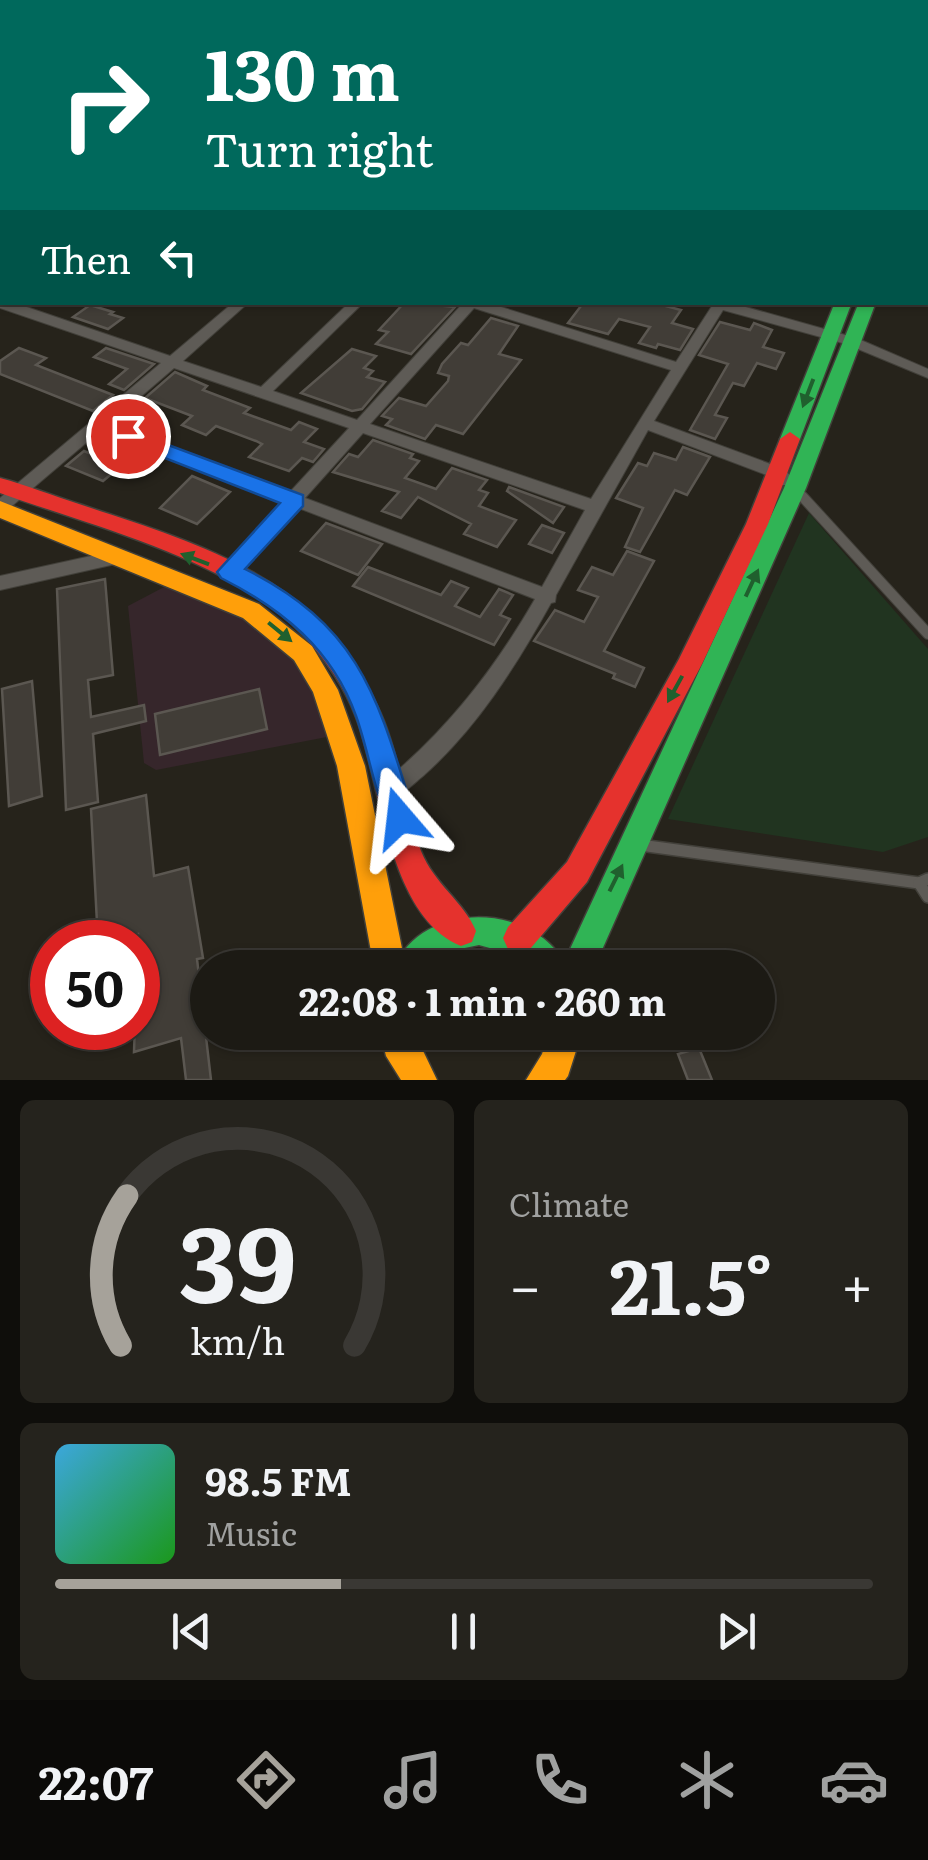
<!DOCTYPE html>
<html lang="en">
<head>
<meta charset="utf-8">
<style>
  :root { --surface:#1c1a14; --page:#25231d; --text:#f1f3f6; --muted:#a0a1a0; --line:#3a3834; --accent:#a6a29a }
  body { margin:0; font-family:Literata,serif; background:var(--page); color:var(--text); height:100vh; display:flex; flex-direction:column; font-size:38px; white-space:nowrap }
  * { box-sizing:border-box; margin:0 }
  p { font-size:32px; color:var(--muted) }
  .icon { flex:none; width:55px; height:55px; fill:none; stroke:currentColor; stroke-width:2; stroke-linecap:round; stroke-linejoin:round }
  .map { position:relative; height:1080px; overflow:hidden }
  .sheet { display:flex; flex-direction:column; gap:20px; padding:20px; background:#0f0e0b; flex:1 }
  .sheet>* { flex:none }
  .banner { position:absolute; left:0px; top:0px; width:930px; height:305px; box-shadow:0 2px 8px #0004,0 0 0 2px var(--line); background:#00695c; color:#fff; overflow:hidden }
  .speed { position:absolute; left:30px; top:920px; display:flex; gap:20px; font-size:50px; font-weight:700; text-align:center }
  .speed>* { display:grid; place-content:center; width:130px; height:130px; border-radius:50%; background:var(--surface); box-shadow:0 2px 8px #0004,0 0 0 2px var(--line); line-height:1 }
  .speed .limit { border:15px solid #d22; background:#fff; color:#111 }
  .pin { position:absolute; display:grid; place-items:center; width:85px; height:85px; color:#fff; margin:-42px; border:5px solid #fff; border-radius:50%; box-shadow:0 2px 10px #0007 }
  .me { position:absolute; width:110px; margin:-55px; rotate:343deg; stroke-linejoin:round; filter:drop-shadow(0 0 8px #0008) }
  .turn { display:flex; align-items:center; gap:35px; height:210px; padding:0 40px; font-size:45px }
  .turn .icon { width:130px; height:130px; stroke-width:2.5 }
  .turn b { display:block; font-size:70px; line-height:85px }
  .then { display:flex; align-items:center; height:95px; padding:0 40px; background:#0003; gap:20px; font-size:38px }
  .big { font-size:75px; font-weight:700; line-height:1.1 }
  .sheet .widget { flex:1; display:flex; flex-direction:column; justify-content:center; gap:15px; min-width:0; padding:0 35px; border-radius:15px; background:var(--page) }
  .sheet .dial { align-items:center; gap:0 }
  .dial svg { height:260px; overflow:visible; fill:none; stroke:var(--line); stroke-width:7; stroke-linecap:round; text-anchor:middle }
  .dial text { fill:var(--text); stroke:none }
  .song { display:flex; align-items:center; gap:30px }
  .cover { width:120px; height:120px; border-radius:15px; background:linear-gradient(135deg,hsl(200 70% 55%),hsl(120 70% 35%)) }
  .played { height:10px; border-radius:5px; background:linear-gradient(90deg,var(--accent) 35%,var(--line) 35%) }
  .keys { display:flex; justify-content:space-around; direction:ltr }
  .heat { display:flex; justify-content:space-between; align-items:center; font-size:55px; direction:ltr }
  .sheet .tiles { flex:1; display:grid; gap:20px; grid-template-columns:1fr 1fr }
  .widget:last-child { grid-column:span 2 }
  .trip { position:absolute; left:190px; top:950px; width:585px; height:100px; border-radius:50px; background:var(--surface); box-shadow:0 2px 8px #0004,0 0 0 2px var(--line); font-weight:700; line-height:100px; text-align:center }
  .tabs { display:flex; height:160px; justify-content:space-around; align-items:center; background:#0b0a08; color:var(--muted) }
  .tabs .icon { width:70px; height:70px }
  .tabs .active { color:var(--accent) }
  .tabs b { font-size:45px; color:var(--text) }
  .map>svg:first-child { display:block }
</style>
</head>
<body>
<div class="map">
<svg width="928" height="1080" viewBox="0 0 928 1080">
  <rect width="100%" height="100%" fill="#26231b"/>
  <polygon fill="#36262b" points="166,586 182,586 267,629 298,657 332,736 156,770 144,763 128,606"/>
  <polygon fill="#213420" points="809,513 928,649 928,837 883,852 668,819"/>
  <g fill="#413d37" stroke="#5b5751" stroke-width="2.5">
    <polygon points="405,302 455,307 411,354 376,344 388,332 379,330"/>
    <polygon points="584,302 662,305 681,310 672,323 693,329 680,350 658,344 656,348 639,343 650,327 619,319 608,334 568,323"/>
    <polygon points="90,305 113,312 110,314 123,318 108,329 73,317"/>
    <polygon points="491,318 518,326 499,354 521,360 463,434 436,425 425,439 386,425 392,419 382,416 399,398 426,406 448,381 449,376 438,373 442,364 461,343 468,345"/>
    <polygon points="720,322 750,330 754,323 772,330 763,347 784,353 776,369 757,363 744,386 733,383 715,415 727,418 715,439 690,430 728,364 699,355"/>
    <polygon points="19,348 46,358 36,365 113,395 93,411 0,374 0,361"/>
    <polygon points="106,348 154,364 124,390 109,384 127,369 94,357"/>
    <polygon points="352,349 376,356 364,368 373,371 367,377 385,382 362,409 352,411 301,393"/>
    <polygon points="175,372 207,386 203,390 250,408 244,413 291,430 299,422 317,429 304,442 324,449 313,462 302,458 289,471 249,457 262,444 256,441 216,426 206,435 182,425 192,416 145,398"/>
    <polygon points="373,440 413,454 410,458 419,461 405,478 436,489 452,468 487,480 479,490 488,493 479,506 516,520 497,547 464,534 471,524 418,497 401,518 382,511 399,492 333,472 349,454 358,457"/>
    <polygon points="683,447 710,457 687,495 675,490 640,552 625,547 643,508 616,498 638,463 647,466 654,453 676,460"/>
    <polygon points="84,451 121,466 103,481 66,466"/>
    <polygon points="192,476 230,492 197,524 160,508"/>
    <polygon points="509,487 564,507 553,523 507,491"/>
    <polygon points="326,523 382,544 358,575 301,551"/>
    <polygon points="542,525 564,533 552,553 529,544"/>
    <polygon points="627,551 654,561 604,651 644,668 635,687 613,678 615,674 534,641 555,610 584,622 598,597 578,590 592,567 613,575"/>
    <polygon points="368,567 441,595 451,581 468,588 455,606 480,617 499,589 513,595 500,615 510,619 494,645 353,586"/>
    <polygon points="105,579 113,675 88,680 91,717 144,705 146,721 93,734 98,802 66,810 57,589"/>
    <polygon points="32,681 42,796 9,806 2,689"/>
    <polygon points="259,689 267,729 160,755 155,714"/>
    <polygon points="146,795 154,876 188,867 203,958 197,959 211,1080 186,1080 181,1038 134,1052 138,934 98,942 91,809"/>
    <polygon points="699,1048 712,1080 688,1080 678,1054"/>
  </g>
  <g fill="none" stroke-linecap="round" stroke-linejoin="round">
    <defs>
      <g id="lane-far3">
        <polyline points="88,2 93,0"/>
        <polyline points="106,2 112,0"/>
      </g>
      <polyline id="lane-far2" points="795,488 804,498"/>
      <polyline id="lane-far1" points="802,496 928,634"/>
      <g id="lane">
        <polyline points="640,845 919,883 928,879"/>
        <polyline points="919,883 928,897"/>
      </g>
      <g id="street">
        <polygon points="832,0 842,0 843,2 834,2"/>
        <polygon points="2,215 2,223 0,224 0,216"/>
        <path d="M0,299L2,302H12L170,356L234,302H249L183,361L261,387L350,302H364L273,391L357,420L464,302H485L676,362L712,306L705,302H728L856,338L928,369V378L846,344L723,310L654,421L784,469L795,481L793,485H781L772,477L648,430L556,595L555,602L551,603C516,666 477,728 423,776C413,784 404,794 392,799L384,796L381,789L384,782C447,730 494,670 535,599L296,507L235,576H223L220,571L223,566L282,502L100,431L6,511L0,513V498L161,363L0,308ZM474,308L671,370L591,499L370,424ZM174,368L349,428L290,492L109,424ZM363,433L585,510L542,587L305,498Z"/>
        <polygon points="114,551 120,553 123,558 120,563 0,590 0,576"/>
      </g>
      <g id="fast">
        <polygon points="835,302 852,302 800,439 790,446 783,444 780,439"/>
        <path d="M859,302H876L806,488L594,968H526L504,952L479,945L455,950L433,968H394C422,900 531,903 564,962L784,488Z"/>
      </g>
      <g id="slow">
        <polygon points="0,501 259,604 312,646 338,690 365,766 406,968 374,968 337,766 313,692 294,660 243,618 0,518"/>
        <polygon points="380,1032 414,1032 437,1080 401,1080 386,1056"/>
        <polygon points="549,1032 582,1032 568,1076 565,1080 526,1080 542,1054"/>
      </g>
      <g id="jam">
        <polygon points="790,432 800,439 768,524 702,664 587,882 530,949 519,953 508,949 503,938 508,927 567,862 679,659 746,524 780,439"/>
        <path d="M0,478C27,485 53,496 79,504C160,531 254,558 317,619C345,645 364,677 380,712C400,756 403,806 421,851C434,884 464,902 476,931L472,942L461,946C387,916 381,781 356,717C344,685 325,659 302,634C234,561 92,526 0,493Z"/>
      </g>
    </defs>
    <use href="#lane-far3" stroke="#42403a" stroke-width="6"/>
    <use href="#lane-far2" stroke="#42403a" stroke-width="10"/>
    <use href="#lane-far1" stroke="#42403a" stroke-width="12"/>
    <use href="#lane" stroke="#42403a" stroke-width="14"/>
    <use href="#street" stroke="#42403a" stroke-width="2"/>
    <use href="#fast" stroke="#42403a" stroke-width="3"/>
    <use href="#slow" stroke="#42403a" stroke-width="3"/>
    <use href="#jam" stroke="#42403a" stroke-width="3"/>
    <use href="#lane-far3" stroke="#5e5b56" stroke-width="5"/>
    <use href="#lane-far2" stroke="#5e5b56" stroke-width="8"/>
    <use href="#lane-far1" stroke="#5e5b56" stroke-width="10"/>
    <use href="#lane" stroke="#5e5b56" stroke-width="11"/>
    <use href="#street" fill="#5e5b56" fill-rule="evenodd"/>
    <use href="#fast" fill="#30b455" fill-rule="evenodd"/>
    <use href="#slow" fill="#ff9f0a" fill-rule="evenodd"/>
    <use href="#jam" fill="#e5322d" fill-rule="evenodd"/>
  </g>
  <defs><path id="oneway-solid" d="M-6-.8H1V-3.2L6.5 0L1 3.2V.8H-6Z" transform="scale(2.5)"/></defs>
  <g fill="#20602e">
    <use href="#oneway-solid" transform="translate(808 393) rotate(111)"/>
    <use href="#oneway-solid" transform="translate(195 559) rotate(-159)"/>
    <use href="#oneway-solid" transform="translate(752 583) rotate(-65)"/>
    <use href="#oneway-solid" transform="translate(280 632) rotate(39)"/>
    <use href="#oneway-solid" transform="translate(675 689) rotate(119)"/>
    <use href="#oneway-solid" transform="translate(616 878) rotate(-64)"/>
  </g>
  <path fill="#1a73e8" stroke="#114b97" stroke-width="2.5" d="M128,430L303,495V506L245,569C363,628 378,700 415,818L410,827L400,831L390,827C374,792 369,752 356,716C332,649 282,609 221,578L217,572L280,503L121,441V432Z"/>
</svg>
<div class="speed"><div class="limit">50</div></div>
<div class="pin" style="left:128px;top:436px;background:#d93025"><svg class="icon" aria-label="arrive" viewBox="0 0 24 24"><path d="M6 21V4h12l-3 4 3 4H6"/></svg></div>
<svg class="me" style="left:400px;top:818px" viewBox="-20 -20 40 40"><path d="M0-17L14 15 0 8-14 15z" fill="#1a73e8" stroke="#fff" stroke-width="4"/></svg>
<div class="trip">22:08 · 1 min · 260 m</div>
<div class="banner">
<div class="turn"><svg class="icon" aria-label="right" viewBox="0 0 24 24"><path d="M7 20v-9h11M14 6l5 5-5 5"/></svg><div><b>130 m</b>Turn right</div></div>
<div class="then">Then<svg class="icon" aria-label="left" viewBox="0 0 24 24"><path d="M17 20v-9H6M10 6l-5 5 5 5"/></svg></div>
</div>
</div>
<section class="sheet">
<div class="tiles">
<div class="widget dial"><svg viewBox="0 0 100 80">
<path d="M14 69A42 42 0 1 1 86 69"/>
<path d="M14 69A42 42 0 0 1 16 23" stroke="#a6a29a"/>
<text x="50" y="56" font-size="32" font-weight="700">39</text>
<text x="50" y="72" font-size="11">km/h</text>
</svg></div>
<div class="widget"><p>Climate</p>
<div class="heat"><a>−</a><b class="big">21.5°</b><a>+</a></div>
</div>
<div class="widget">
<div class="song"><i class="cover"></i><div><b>98.5 FM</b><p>Music</p></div></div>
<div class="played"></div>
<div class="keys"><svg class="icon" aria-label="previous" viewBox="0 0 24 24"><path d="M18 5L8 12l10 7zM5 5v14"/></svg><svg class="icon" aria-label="pause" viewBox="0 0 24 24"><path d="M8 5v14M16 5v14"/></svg><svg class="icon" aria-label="next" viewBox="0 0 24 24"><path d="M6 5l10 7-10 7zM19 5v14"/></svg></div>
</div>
</div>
</section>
<nav class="tabs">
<b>22:07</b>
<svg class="icon active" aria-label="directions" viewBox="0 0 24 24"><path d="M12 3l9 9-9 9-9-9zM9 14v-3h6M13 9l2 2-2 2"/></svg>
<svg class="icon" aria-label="music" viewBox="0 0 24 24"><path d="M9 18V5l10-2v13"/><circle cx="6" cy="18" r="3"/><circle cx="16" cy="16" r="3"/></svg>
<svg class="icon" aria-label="phone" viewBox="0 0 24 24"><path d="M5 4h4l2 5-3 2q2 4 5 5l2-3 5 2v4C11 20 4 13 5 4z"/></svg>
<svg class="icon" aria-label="climate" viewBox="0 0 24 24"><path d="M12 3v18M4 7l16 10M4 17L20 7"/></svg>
<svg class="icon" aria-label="car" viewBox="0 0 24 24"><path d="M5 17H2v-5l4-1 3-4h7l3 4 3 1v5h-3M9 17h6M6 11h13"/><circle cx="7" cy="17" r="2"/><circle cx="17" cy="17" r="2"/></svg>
</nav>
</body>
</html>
